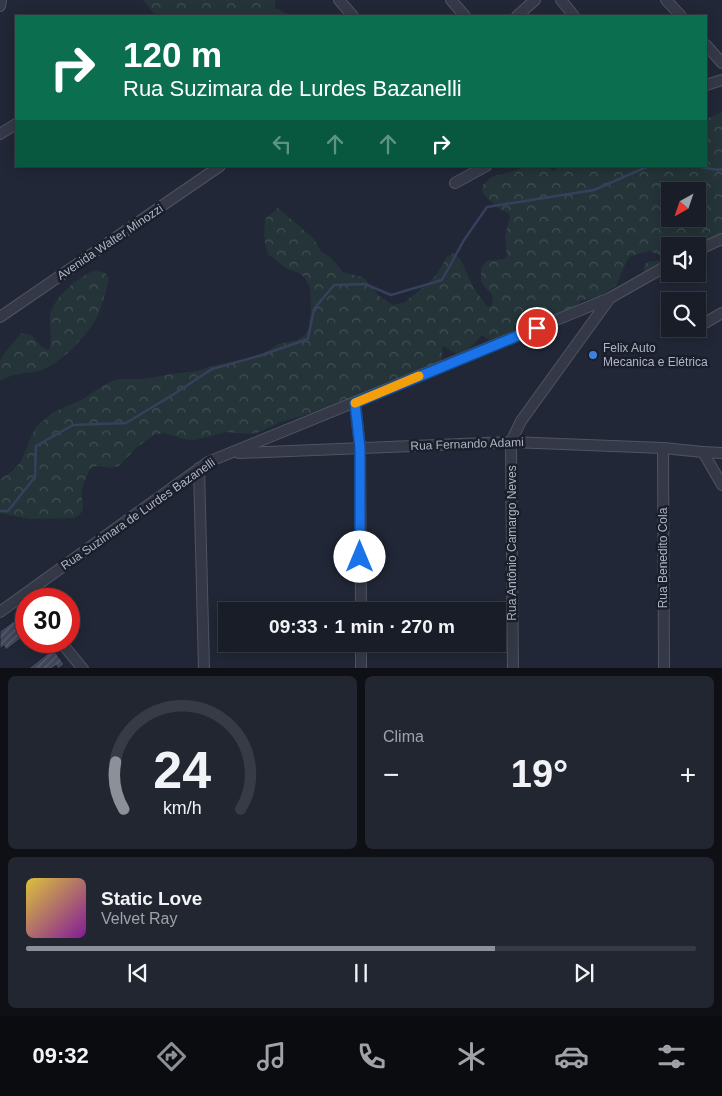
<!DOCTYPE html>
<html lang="pt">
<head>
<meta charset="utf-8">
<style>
  :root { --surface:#191d28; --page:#222630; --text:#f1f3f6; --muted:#9fa2a8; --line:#373b45; --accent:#8c9099 }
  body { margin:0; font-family:Helvetica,sans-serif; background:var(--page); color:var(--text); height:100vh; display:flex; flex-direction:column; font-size:19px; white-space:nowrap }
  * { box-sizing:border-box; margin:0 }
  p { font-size:16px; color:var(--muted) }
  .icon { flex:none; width:28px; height:28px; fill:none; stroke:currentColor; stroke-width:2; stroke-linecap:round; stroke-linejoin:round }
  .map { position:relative; height:668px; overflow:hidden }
  .side { display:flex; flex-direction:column; gap:8px; padding:8px; background:#0e1016; flex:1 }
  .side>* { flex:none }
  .banner { position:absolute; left:15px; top:15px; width:692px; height:152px; border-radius:0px; box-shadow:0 2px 12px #0003,0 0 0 1px var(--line); background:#0b6e4f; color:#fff; overflow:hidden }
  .needle { width:32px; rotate:220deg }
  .tools { position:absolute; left:661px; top:182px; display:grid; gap:10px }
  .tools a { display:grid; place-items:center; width:45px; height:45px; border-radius:0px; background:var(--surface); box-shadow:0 2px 12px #0003,0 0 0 1px var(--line); font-size:25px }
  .speed { position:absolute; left:15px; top:588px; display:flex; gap:10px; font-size:25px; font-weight:700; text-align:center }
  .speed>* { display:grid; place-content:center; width:65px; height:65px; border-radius:50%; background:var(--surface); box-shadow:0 2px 12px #0003,0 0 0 1px var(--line); line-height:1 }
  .speed .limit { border:8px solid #d22; background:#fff; color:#111 }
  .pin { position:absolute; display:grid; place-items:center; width:42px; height:42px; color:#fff; margin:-21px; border:2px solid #fff; border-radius:50%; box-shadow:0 1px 5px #0007 }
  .me { position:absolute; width:55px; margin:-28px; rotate:0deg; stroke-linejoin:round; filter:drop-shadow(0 0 4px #0008) }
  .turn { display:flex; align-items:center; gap:18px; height:105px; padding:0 25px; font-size:22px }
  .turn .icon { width:65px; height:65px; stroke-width:2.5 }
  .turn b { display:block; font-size:35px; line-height:42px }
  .lanes { display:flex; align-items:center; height:48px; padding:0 25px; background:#0003; justify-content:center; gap:25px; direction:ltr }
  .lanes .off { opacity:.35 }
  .big { font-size:38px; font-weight:600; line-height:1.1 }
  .side .tile { flex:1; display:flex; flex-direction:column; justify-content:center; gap:8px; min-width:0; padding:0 18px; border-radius:8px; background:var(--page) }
  .side .dial { align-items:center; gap:0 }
  .dial svg { height:130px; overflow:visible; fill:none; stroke:var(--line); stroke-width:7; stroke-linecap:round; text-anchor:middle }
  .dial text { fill:var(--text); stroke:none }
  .song { display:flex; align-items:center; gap:15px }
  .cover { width:60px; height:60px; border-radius:8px; background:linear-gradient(135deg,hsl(50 70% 55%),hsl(290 70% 35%)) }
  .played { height:5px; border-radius:2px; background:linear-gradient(90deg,var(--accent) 70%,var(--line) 70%) }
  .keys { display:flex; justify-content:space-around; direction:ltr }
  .heat { display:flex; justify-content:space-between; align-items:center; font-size:28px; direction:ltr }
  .side .tiles { flex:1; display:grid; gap:8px; grid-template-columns:1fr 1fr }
  .tile:last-child { grid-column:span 2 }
  .trip { position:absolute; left:218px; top:602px; width:288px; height:50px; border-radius:0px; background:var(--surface); box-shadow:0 2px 12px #0003,0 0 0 1px var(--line); font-weight:600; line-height:50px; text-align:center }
  .dock { display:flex; height:80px; justify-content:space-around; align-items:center; background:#0a0c10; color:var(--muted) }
  .dock .icon { width:35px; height:35px }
  .dock .active { color:var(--accent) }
  .dock b { font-size:22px; color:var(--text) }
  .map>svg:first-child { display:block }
</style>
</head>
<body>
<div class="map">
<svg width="722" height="669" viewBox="0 0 722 669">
  <defs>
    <pattern id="forest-crowns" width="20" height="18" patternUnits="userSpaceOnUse" patternTransform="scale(1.25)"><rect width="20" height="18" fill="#243438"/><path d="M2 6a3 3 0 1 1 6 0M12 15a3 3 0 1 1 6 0" fill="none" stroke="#414f53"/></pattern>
    <pattern id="building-hatch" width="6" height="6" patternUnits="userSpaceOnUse" patternTransform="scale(1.25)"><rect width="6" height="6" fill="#404659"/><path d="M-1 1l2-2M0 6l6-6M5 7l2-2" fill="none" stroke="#595e6f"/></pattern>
  </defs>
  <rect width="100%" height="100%" fill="#212736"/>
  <g fill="url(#forest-crowns)" fill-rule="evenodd">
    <polygon points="143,0 275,0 275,8 292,16 156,16"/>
    <path d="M722,112V238L698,246H670V268L643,277L644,265L648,262L662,260L663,257L650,251L631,256L627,260L616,286L600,296L581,301L571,314L495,341H490L482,335C476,342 465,356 455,353C451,351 447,348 444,346L442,347V361L434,368L332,406L299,417L281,422L257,433L247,434L226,432L195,440L183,439L165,433L154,435L137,447L119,466L111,468L96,466L90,469C87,475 84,482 82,488C79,501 90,509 75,518L30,519L0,513V479L14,470L21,461L35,428L52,413L85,398L105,384L118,379H145L171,374L197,371L212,366L257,357L279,344L297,340L305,335L309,327L311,306L310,288L305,278L299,273L285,268L271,256L268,255C264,241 263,233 266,218L278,208L314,239L320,250L332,259L343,272L363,277L379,296L393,305L405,302L427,284L436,275L447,257L454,253L461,260L473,287L486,305L489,307L493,304L492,295L481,282V268L486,261L504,259L507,256L505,236L510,216L508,213L498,208L484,195L482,189L483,185L491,177L517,170L525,166H546L553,171L560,166H706V119ZM670,191H698V219H670Z"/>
    <path d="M96,270L105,273L109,278C106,290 103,304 98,315C89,334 64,360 44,369C33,374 25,372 14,375C9,376 5,379 0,381V361L3,355L21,333L31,335L43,348L49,350C53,339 49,327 50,316C52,298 80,275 96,270Z"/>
  </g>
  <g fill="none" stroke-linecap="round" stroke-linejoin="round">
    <g stroke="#36405d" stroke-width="2.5">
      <polyline points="695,166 718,170 722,169"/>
      <polyline points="0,511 8,511 35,477 36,446 73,425 126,423 174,394 212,369 262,355 308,339 314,309 334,285 365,284 391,295 442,280 464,240 487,207 594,190 649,166"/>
    </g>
  </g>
  <g fill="url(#building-hatch)" stroke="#1c202e">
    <polygon points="26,612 26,629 20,633 23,637 6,650 4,646 0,649 0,631"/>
    <polygon points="53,649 64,664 58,669 56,665 51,669 28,669"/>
  </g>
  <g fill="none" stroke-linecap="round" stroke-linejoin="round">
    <defs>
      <g id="street">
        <polyline points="339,0 353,16"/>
        <polyline points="451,0 465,16"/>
        <polyline points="561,0 574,16"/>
        <polyline points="666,0 681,16"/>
        <polyline points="0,6 1,0"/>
        <polyline points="517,16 535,0"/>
        <polyline points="706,45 722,63"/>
        <polyline points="706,85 722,80"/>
        <polyline points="0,134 16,124"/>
        <polyline points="455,183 486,166"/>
        <polyline points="698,250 722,239"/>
        <polyline points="0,317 220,166"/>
        <polyline points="698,327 722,313"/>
        <polyline points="355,403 360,447 361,611"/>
        <polyline points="663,448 664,669"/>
        <polyline points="703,452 722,485"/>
        <polyline points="239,453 511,442 663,448 703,452 722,453"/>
        <polyline points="199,468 204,669"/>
        <polyline points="0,612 208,462 610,298 670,264"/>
        <polyline points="60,641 83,669"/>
        <polyline points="361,644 361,669"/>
        <polyline points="513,669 511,442 521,421 610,298"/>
      </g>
    </defs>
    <use href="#street" stroke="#4f5462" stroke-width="12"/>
    <use href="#street" stroke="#353947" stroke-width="10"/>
  </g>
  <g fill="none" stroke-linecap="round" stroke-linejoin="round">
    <defs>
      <polyline id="route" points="360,557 360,448 355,403 537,328"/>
    </defs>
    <use href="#route" stroke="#114b97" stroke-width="12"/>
    <use href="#route" stroke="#1a73e8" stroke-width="9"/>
    <polyline stroke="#f59e0b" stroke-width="9" points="355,403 419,376"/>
  </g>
  <circle fill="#3f7fe0" stroke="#1a1f2b" stroke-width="2" cx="593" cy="355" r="5"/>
  <g text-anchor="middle" stroke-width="5" stroke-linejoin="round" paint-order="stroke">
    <g font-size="12" fill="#afb4c4" stroke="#1a1f2b">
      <text transform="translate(110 242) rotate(-34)" y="4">Avenida Walter Minozzi</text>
      <text transform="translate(467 444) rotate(-2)" y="4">Rua Fernando Adami</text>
      <text transform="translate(138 514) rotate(-35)" y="4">Rua Suzimara de Lurdes Bazanelli</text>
      <text transform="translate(512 543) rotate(-90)" y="4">Rua Antônio Camargo Neves</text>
      <text transform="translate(663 558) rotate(-90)" y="4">Rua Benedito Cola</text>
    </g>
    <g font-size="12" fill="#afb4c4" stroke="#1a1f2b" text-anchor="start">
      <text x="603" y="352">Felix Auto<tspan x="603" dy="14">Mecanica e Elétrica</tspan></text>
    </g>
  </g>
</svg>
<div class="tools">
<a><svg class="needle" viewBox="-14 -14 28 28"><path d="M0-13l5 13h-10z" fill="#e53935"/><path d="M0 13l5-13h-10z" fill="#9fa2a8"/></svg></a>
<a><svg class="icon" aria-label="sound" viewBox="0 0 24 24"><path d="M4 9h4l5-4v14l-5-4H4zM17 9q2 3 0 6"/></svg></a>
<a><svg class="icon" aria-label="search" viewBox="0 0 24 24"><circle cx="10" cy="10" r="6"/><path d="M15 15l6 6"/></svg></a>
</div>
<div class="speed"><div class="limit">30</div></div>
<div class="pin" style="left:537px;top:328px;background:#d93025"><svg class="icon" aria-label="arrive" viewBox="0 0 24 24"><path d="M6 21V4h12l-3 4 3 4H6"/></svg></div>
<svg class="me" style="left:360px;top:557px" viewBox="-20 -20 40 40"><circle r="19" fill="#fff"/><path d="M0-13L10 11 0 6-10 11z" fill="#1a73e8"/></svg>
<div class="trip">09:33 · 1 min · 270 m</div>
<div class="banner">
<div class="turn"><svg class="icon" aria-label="right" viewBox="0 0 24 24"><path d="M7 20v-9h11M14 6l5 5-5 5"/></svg><div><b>120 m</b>Rua Suzimara de Lurdes Bazanelli</div></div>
<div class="lanes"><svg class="icon off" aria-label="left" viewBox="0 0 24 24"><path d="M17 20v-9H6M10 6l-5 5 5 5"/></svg><svg class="icon off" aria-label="ahead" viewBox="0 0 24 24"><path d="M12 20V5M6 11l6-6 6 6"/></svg><svg class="icon off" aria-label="ahead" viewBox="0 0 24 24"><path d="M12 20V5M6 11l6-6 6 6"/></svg><svg class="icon" aria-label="right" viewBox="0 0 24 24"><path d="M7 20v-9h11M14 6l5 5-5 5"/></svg></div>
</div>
</div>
<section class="side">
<div class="tiles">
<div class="tile dial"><svg viewBox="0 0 100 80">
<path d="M14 69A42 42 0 1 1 86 69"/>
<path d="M14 69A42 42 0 0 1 9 40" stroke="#8c9099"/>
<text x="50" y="56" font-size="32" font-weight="700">24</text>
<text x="50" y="72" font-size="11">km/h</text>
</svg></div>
<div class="tile"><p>Clima</p>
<div class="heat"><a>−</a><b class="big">19°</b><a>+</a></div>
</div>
<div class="tile">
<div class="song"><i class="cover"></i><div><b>Static Love</b><p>Velvet Ray</p></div></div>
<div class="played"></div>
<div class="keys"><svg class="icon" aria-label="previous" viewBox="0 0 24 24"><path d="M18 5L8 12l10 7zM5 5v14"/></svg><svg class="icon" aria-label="pause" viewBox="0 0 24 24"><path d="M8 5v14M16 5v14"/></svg><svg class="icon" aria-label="next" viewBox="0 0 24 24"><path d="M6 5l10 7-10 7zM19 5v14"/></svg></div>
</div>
</div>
</section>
<nav class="dock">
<b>09:32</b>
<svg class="icon active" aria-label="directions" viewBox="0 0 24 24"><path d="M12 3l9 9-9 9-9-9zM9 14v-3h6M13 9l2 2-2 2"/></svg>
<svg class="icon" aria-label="music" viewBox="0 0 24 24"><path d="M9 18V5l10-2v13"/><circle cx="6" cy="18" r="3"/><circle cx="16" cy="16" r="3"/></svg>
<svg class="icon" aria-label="phone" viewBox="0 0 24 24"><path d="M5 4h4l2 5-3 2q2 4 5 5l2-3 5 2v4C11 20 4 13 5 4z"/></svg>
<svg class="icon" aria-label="climate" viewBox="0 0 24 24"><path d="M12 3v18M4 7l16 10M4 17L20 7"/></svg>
<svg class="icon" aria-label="car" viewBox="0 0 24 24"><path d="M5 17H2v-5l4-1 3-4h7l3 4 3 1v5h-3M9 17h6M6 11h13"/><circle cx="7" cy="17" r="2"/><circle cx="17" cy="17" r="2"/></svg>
<svg class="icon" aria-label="filters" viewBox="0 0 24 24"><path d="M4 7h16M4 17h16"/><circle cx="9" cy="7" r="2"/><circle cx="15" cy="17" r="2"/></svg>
</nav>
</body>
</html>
